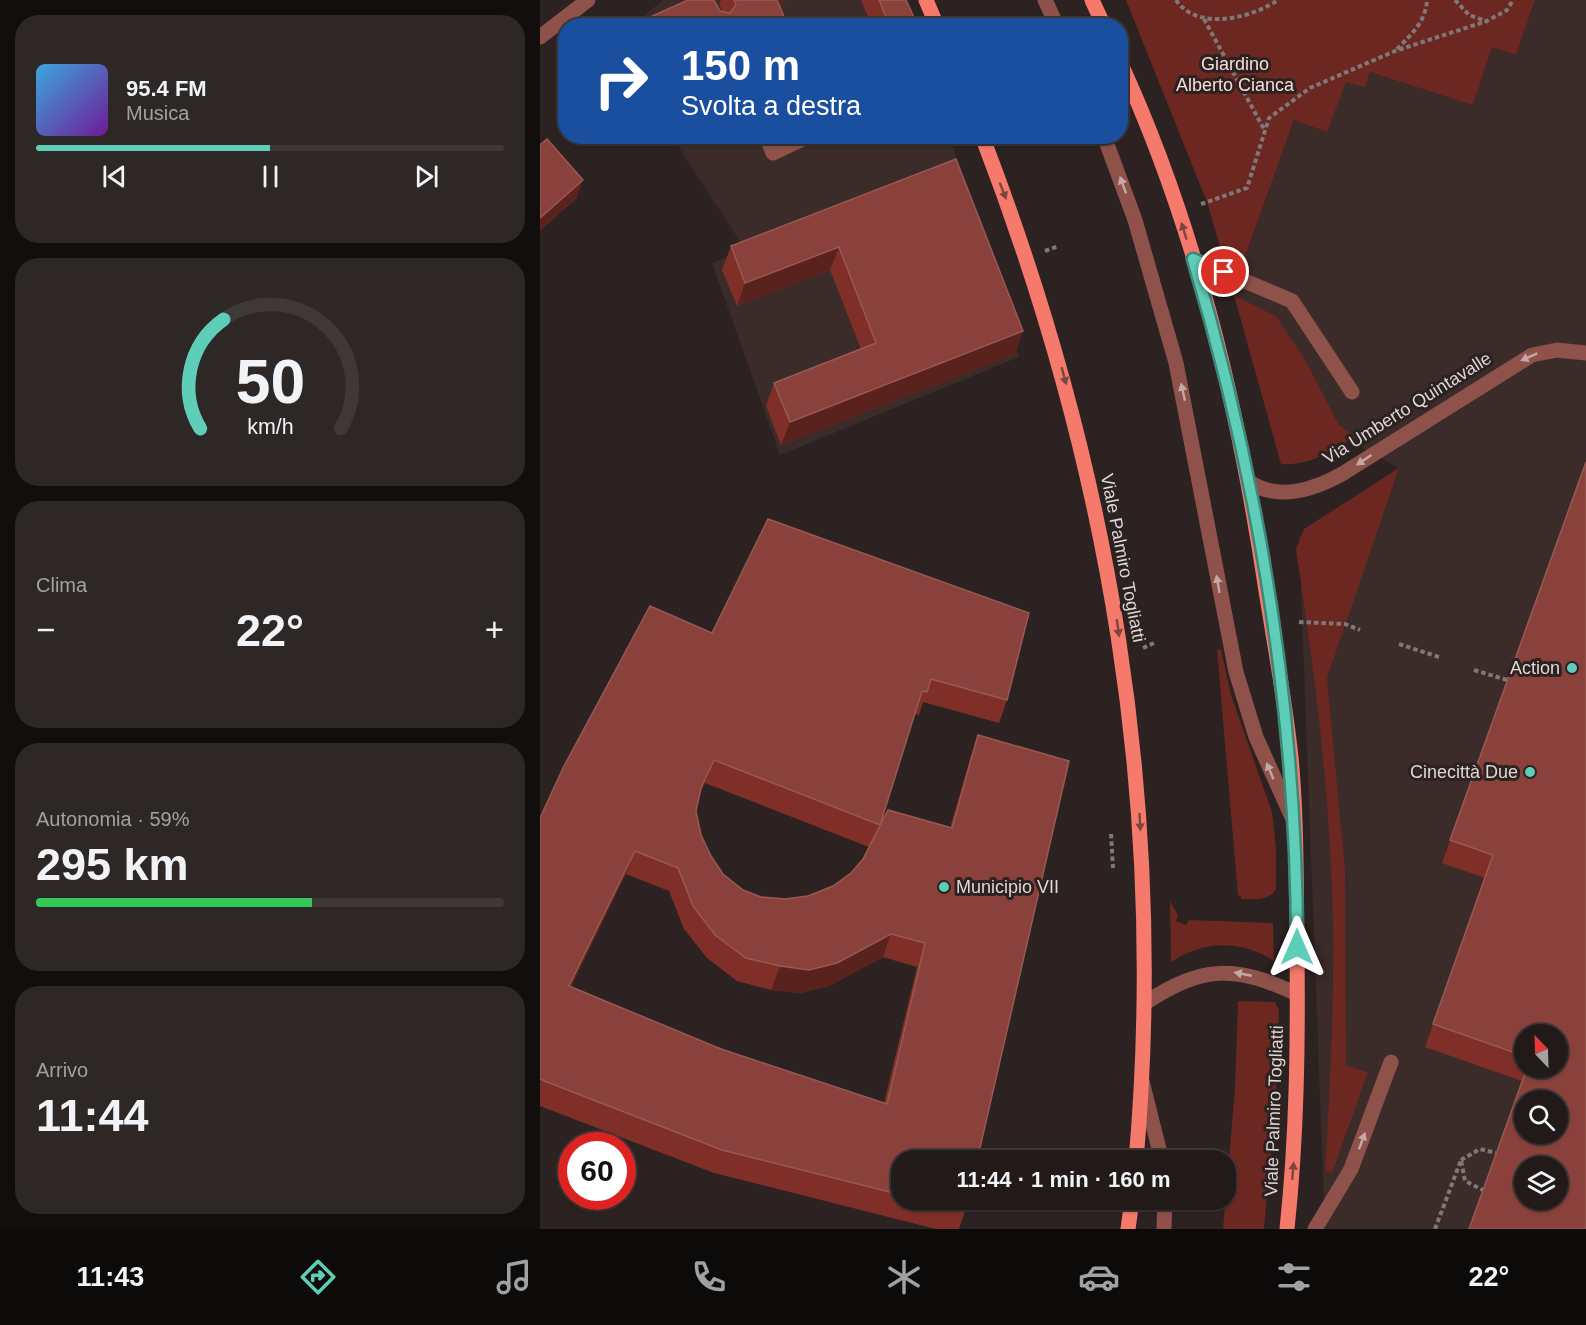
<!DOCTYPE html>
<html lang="it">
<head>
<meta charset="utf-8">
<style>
  :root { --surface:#211a19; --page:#2d2726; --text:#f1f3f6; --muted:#a2a1a2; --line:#3e3838; --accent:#5eceb8 }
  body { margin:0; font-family:Helvetica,sans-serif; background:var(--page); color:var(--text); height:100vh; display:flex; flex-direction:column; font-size:22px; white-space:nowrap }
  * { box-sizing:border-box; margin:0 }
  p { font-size:20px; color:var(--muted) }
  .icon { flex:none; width:33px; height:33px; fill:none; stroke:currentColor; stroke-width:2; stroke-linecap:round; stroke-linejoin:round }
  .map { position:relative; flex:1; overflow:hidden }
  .side { display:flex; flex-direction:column; gap:15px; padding:15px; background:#120e0e; width:540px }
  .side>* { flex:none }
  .top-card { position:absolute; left:18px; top:18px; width:570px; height:126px; border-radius:24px; box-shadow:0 2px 4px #0004,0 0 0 2px var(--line); background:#1a4fa0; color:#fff; overflow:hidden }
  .needle { width:39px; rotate:337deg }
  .controls { position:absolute; left:974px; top:1024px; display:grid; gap:12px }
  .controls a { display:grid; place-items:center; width:54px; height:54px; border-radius:50%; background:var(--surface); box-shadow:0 2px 4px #0004,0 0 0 2px var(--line); font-size:30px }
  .speed { position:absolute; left:18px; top:1132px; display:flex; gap:12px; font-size:30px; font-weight:700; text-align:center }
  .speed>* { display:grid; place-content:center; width:78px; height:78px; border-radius:50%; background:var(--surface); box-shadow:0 2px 4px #0004,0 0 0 2px var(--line); line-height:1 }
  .speed .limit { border:9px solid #d22; background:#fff; color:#111 }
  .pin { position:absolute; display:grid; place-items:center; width:51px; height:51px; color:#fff; margin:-26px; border:3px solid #fff; border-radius:50%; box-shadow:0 2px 6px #0007 }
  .me { position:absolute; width:66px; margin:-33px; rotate:0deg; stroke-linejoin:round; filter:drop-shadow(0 0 4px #0008) }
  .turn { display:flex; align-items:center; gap:21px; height:126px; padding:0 24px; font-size:27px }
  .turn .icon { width:78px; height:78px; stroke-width:2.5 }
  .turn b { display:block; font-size:42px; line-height:51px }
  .big { font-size:45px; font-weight:700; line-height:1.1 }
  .side .widget { flex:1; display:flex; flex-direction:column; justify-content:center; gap:9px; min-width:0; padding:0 21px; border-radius:24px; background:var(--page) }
  .side .dial { align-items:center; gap:0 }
  .dial svg { height:156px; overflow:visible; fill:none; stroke:var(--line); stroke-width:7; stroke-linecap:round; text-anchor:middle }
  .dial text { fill:var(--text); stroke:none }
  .song { display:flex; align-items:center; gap:18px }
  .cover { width:72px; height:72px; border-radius:9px; background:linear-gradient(135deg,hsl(200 70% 55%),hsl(280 70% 35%)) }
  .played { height:6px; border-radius:3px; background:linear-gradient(90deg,var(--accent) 50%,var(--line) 50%) }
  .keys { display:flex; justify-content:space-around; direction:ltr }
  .heat { display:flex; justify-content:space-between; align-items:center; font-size:33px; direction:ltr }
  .charge { height:9px; border-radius:4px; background:linear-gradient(90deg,#34c759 59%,var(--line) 0) }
  .trip { position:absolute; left:351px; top:1150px; width:345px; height:60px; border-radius:24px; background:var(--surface); box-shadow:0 2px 4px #0004,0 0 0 2px var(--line); font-weight:700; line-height:60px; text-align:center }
  .menu { display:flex; height:96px; justify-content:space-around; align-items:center; background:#0d0a0a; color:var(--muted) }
  .menu .icon { width:42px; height:42px }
  .menu .active { color:var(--accent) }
  .menu b { font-size:27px; color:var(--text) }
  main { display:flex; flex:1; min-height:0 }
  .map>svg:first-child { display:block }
</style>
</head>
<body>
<main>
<section class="side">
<div class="widget">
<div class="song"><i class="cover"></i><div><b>95.4 FM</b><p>Musica</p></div></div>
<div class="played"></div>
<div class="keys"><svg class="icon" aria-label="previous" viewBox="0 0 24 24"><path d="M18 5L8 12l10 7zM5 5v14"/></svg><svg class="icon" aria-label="pause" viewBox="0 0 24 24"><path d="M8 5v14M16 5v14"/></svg><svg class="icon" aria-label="next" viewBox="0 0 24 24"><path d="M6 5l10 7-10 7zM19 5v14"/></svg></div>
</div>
<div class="widget dial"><svg viewBox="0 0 100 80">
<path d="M14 69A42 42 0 1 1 86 69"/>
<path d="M14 69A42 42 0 0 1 26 13" stroke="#5eceb8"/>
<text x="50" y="56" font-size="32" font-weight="700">50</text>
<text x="50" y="72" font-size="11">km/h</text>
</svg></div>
<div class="widget"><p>Clima</p>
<div class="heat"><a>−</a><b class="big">22°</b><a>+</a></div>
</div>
<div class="widget"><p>Autonomia · 59%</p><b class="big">295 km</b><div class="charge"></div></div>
<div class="widget"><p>Arrivo</p><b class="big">11:44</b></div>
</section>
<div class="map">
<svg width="1046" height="1229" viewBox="0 0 1046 1229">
  <rect width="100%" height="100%" fill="#2c2221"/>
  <g fill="#3b2b29" fill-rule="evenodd">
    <polygon points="123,0 353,0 365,26 91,26"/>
    <path d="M995,0H1046V1229H785L759,537L858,468L816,444L799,425L766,361L736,316L694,295L681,250L703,262L754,120L806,81L829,71L932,104L952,46L976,54ZM984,1035H1017V1068H984ZM984,1101H1017V1134H984ZM984,1167H1017V1200H984Z"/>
    <polygon points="132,137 410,137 479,357 240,455 172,263 205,249"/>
  </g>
  <g fill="#6c2720">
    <polygon points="586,0 995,0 976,55 952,47 933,105 830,72 825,87 806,82 787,132 754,120 703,262 681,250 667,202"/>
    <path d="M694,295L736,316L766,361L799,425L816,437C790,451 771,466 741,464Z"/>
    <path d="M859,468L787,678L805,870L806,1066L828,1072L792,1173L785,1172C790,1090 794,1008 793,926C791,800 775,674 756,549L764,529Z"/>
    <path d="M681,649L691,695L732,812L736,848V889C728,902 714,899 701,899V896L698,895L677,650Z"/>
    <path d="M630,901L638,915L636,921L646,925L649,920L733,923L734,961C701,940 665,940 631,962Z"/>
    <polygon points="698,1001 735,1002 739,1010 736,1095 724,1229 683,1229 695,1089"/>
  </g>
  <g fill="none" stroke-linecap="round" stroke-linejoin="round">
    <g stroke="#807877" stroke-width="4" stroke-dasharray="4.5 3" stroke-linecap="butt">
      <path d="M636,0C658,32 711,18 738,0"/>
      <polyline points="915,0 929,15 946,21"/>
      <polyline points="664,19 725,131"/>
      <path d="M857,49C871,35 886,21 887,0"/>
      <polyline points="661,204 707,188 729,118 770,88 855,51 947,21 967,10 973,0"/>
      <polyline points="505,251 519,246"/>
      <polyline points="759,622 805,624 820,630"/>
      <polyline points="859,644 899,657"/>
      <polyline points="603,648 614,643"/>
      <polyline points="934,670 967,680"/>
      <polyline points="571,834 573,868"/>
      <polyline points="921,1160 940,1149 956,1153"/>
      <polyline points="895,1229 921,1160 925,1181 943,1190"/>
    </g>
    <g stroke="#8e524a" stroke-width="15">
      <polyline points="505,0 517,26"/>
      <polyline points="0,37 48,0"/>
      <polyline points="226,136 233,153 269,136"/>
      <polyline points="564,136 595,220 636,363 696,672 716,737 755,824"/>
      <polyline points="653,259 752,301 812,392"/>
      <path d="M708,481C738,502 773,490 802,474L992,355L1017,350L1046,353"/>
      <path d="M605,1003C663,965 695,965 757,994"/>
      <polyline points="602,1081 622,1161"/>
      <polyline points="624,1229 625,1200"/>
      <polyline points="775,1229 811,1169 851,1062"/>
    </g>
    <g stroke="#f67a6c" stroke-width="15">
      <polyline points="386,0 397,26"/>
      <polyline points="552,0 564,26"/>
      <path d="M580,62C657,229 699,411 726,591C735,647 745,701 751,757C757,821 756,884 757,948C758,1042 757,1135 747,1229"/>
      <path d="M442,136C570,468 627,806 596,1161"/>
      <polyline points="588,1229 592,1200"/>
    </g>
  </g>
  <g fill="#802f28" fill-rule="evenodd">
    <polygon points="181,0 248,0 239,4 248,26 96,26 97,23 182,12 179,4"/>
    <polygon points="321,0 366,0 378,26 332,26"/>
    <polygon points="416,159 475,354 241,445 226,406 234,383 321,349 290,270 197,306 182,270 191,246"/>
    <path d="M1046,461V1229L982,1081L885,1047L945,878L902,863ZM984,1035L1017,1068H984Z"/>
    <path d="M228,519L467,700L459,723L383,702L379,715L375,714L337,832L410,828L430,759L438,735L362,1161V1200H428L425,1211L419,1229H396L174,1173L0,1106V818L172,633ZM165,783L329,847L323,859L311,873L293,886L268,896L245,899L221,897L203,890L183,874L171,856L161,835L156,811L159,797ZM86,874L129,891L144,929L167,958L197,981L231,990L260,993L289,986L343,957L377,967L344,1103L181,1049L31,987Z"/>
  </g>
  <g fill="#5a221d">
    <polygon points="228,0 248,0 224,10"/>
    <polygon points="43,180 37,198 0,231 0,218"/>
    <polygon points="299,247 290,270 197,306 205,283"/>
    <polygon points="483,331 475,354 241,445 250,422"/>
    <polygon points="174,760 165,783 152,811 161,788"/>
    <polygon points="95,851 86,874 20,1009 29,986"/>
    <polygon points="351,934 343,957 289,986 260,993 231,990 240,966"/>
  </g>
  <g fill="#8a413b" stroke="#985953" stroke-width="1.5" fill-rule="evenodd">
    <polygon points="148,0 174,0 180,11 190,13 196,5 194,0 237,0 248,26 98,26 97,23"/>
    <polygon points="339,0 366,0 378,26 350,26"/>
    <polygon points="7,139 43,180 0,218 0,145"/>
    <polygon points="416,159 483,331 250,422 234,383 336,343 299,247 205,283 191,246"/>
    <path d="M1046,462V1229H929L987,1068H1017V1035H984V1056L893,1024L953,855L910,840ZM984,1101H1017V1134H984ZM984,1167H1017V1200H984Z"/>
    <path d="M228,519L489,613L467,700L391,679L387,692L382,691L340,825L174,760L161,788L156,811L161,835L171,856L183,874L203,890L221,897L245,899L268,896L293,886L311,873L323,859L348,810L412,828L438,735L529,761L437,1161H362V1195L182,1150L7,1082L0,1079V818L23,768L110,606L172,633ZM95,851L138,868L153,906L175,935L206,958L240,966L269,970L297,963L351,934L385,943L347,1104L181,1049L29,986Z"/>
    <polygon points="381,1200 428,1200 425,1211"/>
  </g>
  <defs><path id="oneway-solid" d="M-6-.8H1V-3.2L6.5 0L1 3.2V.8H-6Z" transform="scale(1.5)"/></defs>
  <g fill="#c3a9a6">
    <use href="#oneway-solid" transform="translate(583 185) rotate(-110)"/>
    <use href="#oneway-solid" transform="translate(989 357) rotate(156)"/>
    <use href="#oneway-solid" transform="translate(643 392) rotate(-103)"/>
    <use href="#oneway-solid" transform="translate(824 460) rotate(146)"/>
    <use href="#oneway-solid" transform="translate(678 584) rotate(-100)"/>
    <use href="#oneway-solid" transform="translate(730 771) rotate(-113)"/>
    <use href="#oneway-solid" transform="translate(703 974) rotate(-169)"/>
    <use href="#oneway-solid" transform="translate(822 1141) rotate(-70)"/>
  </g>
  <g fill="#7d453f">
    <use href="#oneway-solid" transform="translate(463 191) rotate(69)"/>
    <use href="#oneway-solid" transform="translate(644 231) rotate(-107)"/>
    <use href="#oneway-solid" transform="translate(524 376) rotate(75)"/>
    <use href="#oneway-solid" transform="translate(578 628) rotate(82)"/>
    <use href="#oneway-solid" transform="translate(600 822) rotate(87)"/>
    <use href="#oneway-solid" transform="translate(753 1171) rotate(-85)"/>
  </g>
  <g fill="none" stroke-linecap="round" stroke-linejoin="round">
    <defs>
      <path id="route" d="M684,272L653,259C719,482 757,714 757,947"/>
    </defs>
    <use href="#route" stroke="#3d8678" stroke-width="15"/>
    <use href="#route" stroke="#5eceb8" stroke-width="10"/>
  </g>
  <g fill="#5eceb8" stroke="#2c2221" stroke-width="2">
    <circle cx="1032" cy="668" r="6"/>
    <circle cx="990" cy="772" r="6"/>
    <circle cx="404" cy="887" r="6"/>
  </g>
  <g text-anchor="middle" stroke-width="6" stroke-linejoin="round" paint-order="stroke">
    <g font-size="18" fill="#f7dcd8" stroke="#2c2221">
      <text x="695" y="70">Giardino<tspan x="695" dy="21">Alberto Cianca</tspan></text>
    </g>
    <g font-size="18" fill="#dfd8d7" stroke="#2c2221">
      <text transform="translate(867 408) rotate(-32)" y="6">Via Umberto Quintavalle</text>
      <text transform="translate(583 558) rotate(79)" y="6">Viale Palmiro Togliatti</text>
      <text transform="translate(734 1111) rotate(-88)" y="6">Viale Palmiro Togliatti</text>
    </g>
    <g font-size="18" fill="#dfd8d7" stroke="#2c2221" text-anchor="end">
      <text x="1020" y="674">Action</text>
      <text x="978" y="778">Cinecittà Due</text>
      <text x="416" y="893" text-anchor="start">Municipio VII</text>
    </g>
  </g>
</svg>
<div class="controls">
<a><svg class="needle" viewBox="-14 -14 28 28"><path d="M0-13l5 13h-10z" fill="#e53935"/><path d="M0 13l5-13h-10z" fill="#a2a1a2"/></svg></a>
<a><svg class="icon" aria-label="search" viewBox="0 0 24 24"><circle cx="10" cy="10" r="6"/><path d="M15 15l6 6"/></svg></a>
<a><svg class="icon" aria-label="layers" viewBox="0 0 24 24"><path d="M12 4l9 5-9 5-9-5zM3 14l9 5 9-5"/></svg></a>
</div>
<div class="speed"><div class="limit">60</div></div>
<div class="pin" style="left:684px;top:272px;background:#d93025"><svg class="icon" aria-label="arrive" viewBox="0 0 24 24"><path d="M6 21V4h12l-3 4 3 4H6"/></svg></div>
<svg class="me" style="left:757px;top:947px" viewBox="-20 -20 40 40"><path d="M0-17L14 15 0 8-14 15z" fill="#5eceb8" stroke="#fff" stroke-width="4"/></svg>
<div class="trip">11:44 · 1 min · 160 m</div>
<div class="top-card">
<div class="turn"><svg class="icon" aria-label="right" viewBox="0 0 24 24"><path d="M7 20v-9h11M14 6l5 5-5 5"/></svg><div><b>150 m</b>Svolta a destra</div></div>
</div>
</div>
</main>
<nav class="menu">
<b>11:43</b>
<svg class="icon active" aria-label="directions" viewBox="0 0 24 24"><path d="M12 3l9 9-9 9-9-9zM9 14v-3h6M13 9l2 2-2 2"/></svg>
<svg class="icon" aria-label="music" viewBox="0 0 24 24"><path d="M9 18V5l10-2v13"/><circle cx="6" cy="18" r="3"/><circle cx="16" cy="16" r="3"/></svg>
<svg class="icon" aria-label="phone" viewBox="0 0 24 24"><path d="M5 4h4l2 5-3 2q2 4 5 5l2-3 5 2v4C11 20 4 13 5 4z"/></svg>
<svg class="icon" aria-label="climate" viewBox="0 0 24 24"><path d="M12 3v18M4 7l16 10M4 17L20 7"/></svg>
<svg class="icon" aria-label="car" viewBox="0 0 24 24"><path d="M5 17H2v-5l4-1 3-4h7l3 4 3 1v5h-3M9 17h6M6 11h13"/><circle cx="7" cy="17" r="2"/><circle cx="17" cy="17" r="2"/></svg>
<svg class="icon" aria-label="filters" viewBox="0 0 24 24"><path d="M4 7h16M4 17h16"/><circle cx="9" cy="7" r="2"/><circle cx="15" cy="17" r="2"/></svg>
<b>22°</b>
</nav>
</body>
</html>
